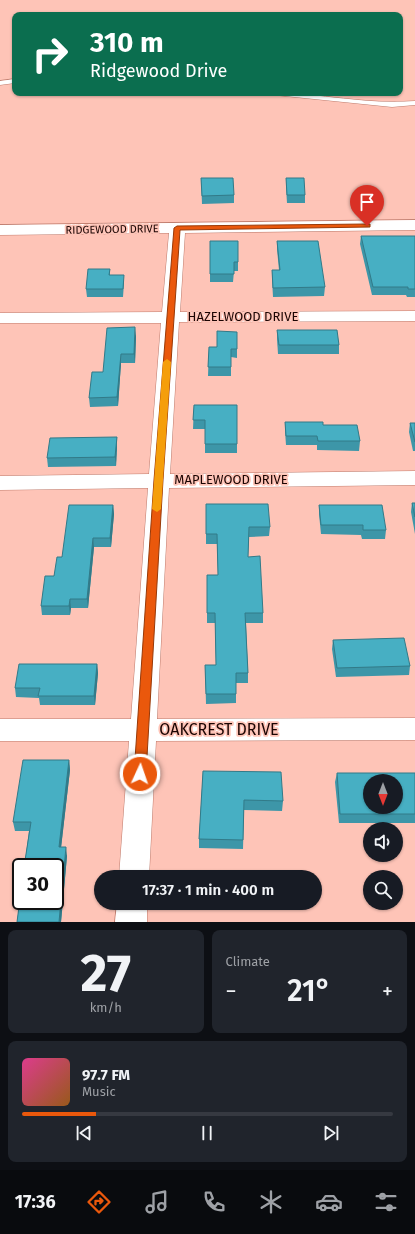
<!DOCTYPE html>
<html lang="en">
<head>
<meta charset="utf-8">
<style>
  :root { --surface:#171b24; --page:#20242c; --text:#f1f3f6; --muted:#9ea1a6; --line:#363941; --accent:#ea580c }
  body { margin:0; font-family:"Fira Sans",sans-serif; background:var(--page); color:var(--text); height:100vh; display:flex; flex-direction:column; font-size:15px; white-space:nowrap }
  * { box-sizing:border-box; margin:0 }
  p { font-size:13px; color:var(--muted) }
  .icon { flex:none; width:22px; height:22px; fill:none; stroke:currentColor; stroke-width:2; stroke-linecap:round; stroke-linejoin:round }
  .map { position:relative; height:922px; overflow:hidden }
  .sheet { display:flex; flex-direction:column; gap:8px; padding:8px; background:#0d0f14; flex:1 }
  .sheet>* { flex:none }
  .guide { position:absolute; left:12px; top:12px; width:391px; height:84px; border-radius:8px; box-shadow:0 1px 3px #0004; background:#0b6e4f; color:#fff; overflow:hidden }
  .needle { width:26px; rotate:180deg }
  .tools { position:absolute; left:363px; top:774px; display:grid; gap:8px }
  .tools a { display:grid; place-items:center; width:40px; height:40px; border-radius:50%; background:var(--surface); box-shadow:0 1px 3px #0004; font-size:20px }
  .speed { position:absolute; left:12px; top:858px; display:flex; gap:8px; font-size:20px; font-weight:700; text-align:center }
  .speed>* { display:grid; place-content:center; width:52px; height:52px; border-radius:50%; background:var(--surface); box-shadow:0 1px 3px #0004; line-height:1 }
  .speed .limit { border:2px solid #111; border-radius:6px; background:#fff; color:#111 }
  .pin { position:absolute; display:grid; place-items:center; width:34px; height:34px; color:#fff; margin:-41px -17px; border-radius:50% 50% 50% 0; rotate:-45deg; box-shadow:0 0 4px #0007 }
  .pin .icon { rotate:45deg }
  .me { position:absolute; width:44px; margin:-22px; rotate:3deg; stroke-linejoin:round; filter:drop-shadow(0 0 3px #0008) }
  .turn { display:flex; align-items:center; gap:14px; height:84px; padding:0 12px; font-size:18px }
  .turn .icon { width:52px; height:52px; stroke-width:2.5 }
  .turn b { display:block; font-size:28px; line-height:34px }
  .big { font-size:30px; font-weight:600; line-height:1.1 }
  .sheet .tile { flex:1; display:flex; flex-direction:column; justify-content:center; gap:6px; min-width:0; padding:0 14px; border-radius:8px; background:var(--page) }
  .sheet .dial { align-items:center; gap:0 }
  .dial b { font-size:52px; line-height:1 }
  .song { display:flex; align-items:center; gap:12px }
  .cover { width:48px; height:48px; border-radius:6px; background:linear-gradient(135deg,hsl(330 70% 55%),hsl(30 70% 35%)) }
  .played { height:4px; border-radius:2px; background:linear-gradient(90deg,var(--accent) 20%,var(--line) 20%) }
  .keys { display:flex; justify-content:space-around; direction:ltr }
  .heat { display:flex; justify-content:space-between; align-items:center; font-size:22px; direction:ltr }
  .sheet .tiles { flex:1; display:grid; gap:8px; grid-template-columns:1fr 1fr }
  .tile:last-child { grid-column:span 2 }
  .trip { position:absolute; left:94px; top:870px; width:228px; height:40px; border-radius:20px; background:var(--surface); box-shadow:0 1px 3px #0004; font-weight:600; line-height:40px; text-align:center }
  .tab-bar { display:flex; height:64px; justify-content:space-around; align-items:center; background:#090b0e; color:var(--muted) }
  .tab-bar .icon { width:28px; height:28px }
  .tab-bar .on { color:var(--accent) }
  .tab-bar b { font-size:18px; color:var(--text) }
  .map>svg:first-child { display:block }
</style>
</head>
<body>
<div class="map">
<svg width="415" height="922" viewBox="0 0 415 922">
  <rect width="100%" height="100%" fill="#fec4b7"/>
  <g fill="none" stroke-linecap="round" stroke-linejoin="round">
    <defs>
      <g id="lane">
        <polygon points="15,79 15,83 0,85 0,81"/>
        <path d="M272,93C320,93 367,105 415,101V105L392,107L275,95Z"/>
      </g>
      <g id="street">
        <polygon points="415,220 415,230 185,233 180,312 415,311 415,321 179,322 170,474 415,471 415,485 169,488 157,719 415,718 415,740 156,741 149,877 119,877 129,741 0,741 0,719 131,719 148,488 0,490 0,476 149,474 161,323 0,323 0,313 162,312 169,233 0,235 0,225"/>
        <polygon points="117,903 147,903 147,922 115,922"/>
      </g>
    </defs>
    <use href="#lane" stroke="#be7b6c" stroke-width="1"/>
    <use href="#street" stroke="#be7b6c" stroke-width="1"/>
    <use href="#lane" fill="#fff" fill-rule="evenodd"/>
    <use href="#street" fill="#fff" fill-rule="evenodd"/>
  </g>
  <g fill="#3d96a8">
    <polygon points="201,178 234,195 234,203 202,204"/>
    <polygon points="286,178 305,195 305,203 287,203 286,186"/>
    <polygon points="361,236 415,236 415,297 407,297 406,295 372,295 360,244"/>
    <polygon points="210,241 238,262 238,271 234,271 233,282 210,282"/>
    <polygon points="277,241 325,287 324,296 273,297 272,279 272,270 279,270 277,249"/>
    <polygon points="110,269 110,275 124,283 123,297 87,297 86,289"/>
    <polygon points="277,330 339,345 339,354 278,354 277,339"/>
    <polygon points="237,332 237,358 231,357 231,376 208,376 209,347 217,347"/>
    <polygon points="136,336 135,363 121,363 118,406 90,407 89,398 103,372"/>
    <polygon points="194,405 237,444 237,453 205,453 205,429 193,429"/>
    <polygon points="285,422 323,425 360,441 359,451 317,450 317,445 286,445 285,431"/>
    <polygon points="410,423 415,423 415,451 413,451 409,432"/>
    <polygon points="117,437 117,446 116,466 48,467 47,458"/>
    <polygon points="412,503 415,503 415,534 411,512"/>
    <polygon points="206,504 270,527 269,536 249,537 248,557 263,613 263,623 246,623 248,673 248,683 236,683 236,703 206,704 205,665 216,665 215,623 207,623 207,575 218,575 217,544 206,544"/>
    <polygon points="113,505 114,514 111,547 94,547 88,608 71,608 70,615 42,615 41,606 62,557"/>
    <polygon points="319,505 386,530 385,539 362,539 361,535 321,534 319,514"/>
    <polygon points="333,640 410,666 409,675 336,677 332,649"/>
    <polygon points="97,664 98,673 95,705 40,705 39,698 16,697 15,688"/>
    <polygon points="69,760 70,770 61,847 67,856 61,922 17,922 29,831 15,831 13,822"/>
    <polygon points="203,771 283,801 282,811 244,810 243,849 199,848 199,839"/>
    <polygon points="337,773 415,773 415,823 339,823 335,782"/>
  </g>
  <g fill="#327a88">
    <polygon points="135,327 136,336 135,363 134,354"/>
    <polygon points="121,354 121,363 118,406 117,397"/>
    <polygon points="117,437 117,446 116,466 115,457"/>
    <polygon points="113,505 114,514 111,547 110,538"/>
    <polygon points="93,538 94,547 88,608 87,599"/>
    <polygon points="70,599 71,608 70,615 69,606"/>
    <polygon points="97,664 98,673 95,705 94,696"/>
    <polygon points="69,760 70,770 60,857 59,847"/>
    <polygon points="66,847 67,856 61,922 59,922"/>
  </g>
  <g fill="#47afc3" stroke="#327a88" fill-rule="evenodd">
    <polygon points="201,178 233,178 234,195 202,196"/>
    <polygon points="286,178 304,178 305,195 287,195"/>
    <polygon points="361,236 415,236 415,289 408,289 408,287 373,287"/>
    <polygon points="210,241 238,241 238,262 234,262 234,274 210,274"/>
    <polygon points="277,241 318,241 325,287 273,288 272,270 280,270"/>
    <polygon points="88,269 110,269 109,275 124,275 123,289 86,289"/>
    <polygon points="135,327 134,354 121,354 117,397 89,398 92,372 103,372 107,328"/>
    <polygon points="277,330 337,330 339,345 279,345"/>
    <polygon points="217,331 237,332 237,349 231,349 231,367 208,367 209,347 217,347"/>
    <polygon points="194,405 237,405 237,444 205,444 205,420 193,420"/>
    <polygon points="285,422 323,422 323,425 357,425 360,441 318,441 317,436 286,436"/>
    <polygon points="410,423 415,423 415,442"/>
    <polygon points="117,437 115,457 47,458 50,438"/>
    <polygon points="412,503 415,503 415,517"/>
    <polygon points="206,504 268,504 270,527 249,527 248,557 260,556 263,613 245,613 248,673 236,673 236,694 206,694 205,665 216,665 215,613 207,613 207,575 218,575 217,534 206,534"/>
    <polygon points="69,505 113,505 110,538 93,538 87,599 70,599 69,606 41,606 45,576 54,576 57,557 62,557"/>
    <polygon points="319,505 382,505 386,530 363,530 363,525 321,525"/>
    <polygon points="404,638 410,666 337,668 333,640"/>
    <polygon points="19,664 97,664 94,696 38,696 40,688 15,688"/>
    <polygon points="23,760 69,760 59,847 66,847 59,922 17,922 21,891 21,901 55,901 55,867 24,867 31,822 13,822"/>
    <polygon points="203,771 281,772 283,801 244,800 243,840 199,839"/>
    <path d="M337,773H415V814H340ZM370,781H396V807H370Z"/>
  </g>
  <polygon fill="#ea580c" stroke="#983908" points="367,224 370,224 370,227 180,230 163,480 146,774 144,777 140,779 136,777 134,774 154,480 174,228 177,226"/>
  <polygon fill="#f59e0b" points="167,359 171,362 161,509 157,512 152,509 163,362"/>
  <g text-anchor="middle" stroke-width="3.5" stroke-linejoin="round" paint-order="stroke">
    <g font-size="11" fill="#1b0402" stroke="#fec4b7">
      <text transform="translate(112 229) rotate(-1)" y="4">RIDGEWOOD DRIVE</text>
    </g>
    <g font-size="13" fill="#1b0402" stroke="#fec4b7">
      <text x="243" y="321">HAZELWOOD DRIVE</text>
      <text x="231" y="484">MAPLEWOOD DRIVE</text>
    </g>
    <g font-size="16" fill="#1b0402" stroke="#fec4b7">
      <text x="219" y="735">OAKCREST DRIVE</text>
    </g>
  </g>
</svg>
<div class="tools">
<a><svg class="needle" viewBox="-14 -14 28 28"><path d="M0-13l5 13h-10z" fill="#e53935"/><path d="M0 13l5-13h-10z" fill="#9ea1a6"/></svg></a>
<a><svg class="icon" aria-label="sound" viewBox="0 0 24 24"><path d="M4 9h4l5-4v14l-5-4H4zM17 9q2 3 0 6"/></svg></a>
<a><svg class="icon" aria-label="search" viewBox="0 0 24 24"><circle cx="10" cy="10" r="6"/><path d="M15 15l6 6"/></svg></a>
</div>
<div class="speed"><div class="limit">30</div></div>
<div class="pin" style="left:367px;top:226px;background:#d93025"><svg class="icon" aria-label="arrive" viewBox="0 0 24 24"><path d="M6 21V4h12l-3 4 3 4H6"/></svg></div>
<svg class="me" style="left:140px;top:774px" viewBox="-20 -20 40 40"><circle r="17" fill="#ea580c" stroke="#fff" stroke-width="3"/><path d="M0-11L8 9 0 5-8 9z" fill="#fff"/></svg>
<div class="trip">17:37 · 1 min · 400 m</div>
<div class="guide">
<div class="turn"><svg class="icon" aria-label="right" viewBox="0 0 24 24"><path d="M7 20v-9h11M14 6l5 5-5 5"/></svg><div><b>310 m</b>Ridgewood Drive</div></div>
</div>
</div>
<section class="sheet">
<div class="tiles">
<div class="tile dial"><b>27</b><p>km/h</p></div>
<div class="tile"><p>Climate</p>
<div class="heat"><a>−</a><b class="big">21°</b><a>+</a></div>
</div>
<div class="tile">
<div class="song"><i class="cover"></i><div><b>97.7 FM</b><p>Music</p></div></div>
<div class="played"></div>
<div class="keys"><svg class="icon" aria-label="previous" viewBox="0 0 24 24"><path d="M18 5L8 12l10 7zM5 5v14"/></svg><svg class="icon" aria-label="pause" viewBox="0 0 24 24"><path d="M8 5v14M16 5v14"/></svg><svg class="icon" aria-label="next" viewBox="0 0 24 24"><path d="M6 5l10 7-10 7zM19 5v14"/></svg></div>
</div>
</div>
</section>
<nav class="tab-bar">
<b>17:36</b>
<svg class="icon on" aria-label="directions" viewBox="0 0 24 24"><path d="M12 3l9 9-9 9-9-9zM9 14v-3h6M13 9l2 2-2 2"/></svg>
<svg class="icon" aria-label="music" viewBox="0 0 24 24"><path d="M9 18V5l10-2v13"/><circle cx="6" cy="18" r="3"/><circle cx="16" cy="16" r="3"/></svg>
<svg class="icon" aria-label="phone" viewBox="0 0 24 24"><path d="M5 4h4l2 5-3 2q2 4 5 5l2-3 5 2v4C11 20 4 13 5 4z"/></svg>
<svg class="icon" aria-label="climate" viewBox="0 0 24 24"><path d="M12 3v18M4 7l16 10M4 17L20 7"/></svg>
<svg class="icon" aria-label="car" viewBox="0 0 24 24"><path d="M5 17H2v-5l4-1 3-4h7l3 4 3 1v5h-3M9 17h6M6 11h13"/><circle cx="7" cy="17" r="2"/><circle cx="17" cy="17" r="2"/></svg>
<svg class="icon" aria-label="filters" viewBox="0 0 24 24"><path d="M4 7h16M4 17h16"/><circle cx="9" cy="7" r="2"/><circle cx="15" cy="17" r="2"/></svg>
</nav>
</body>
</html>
